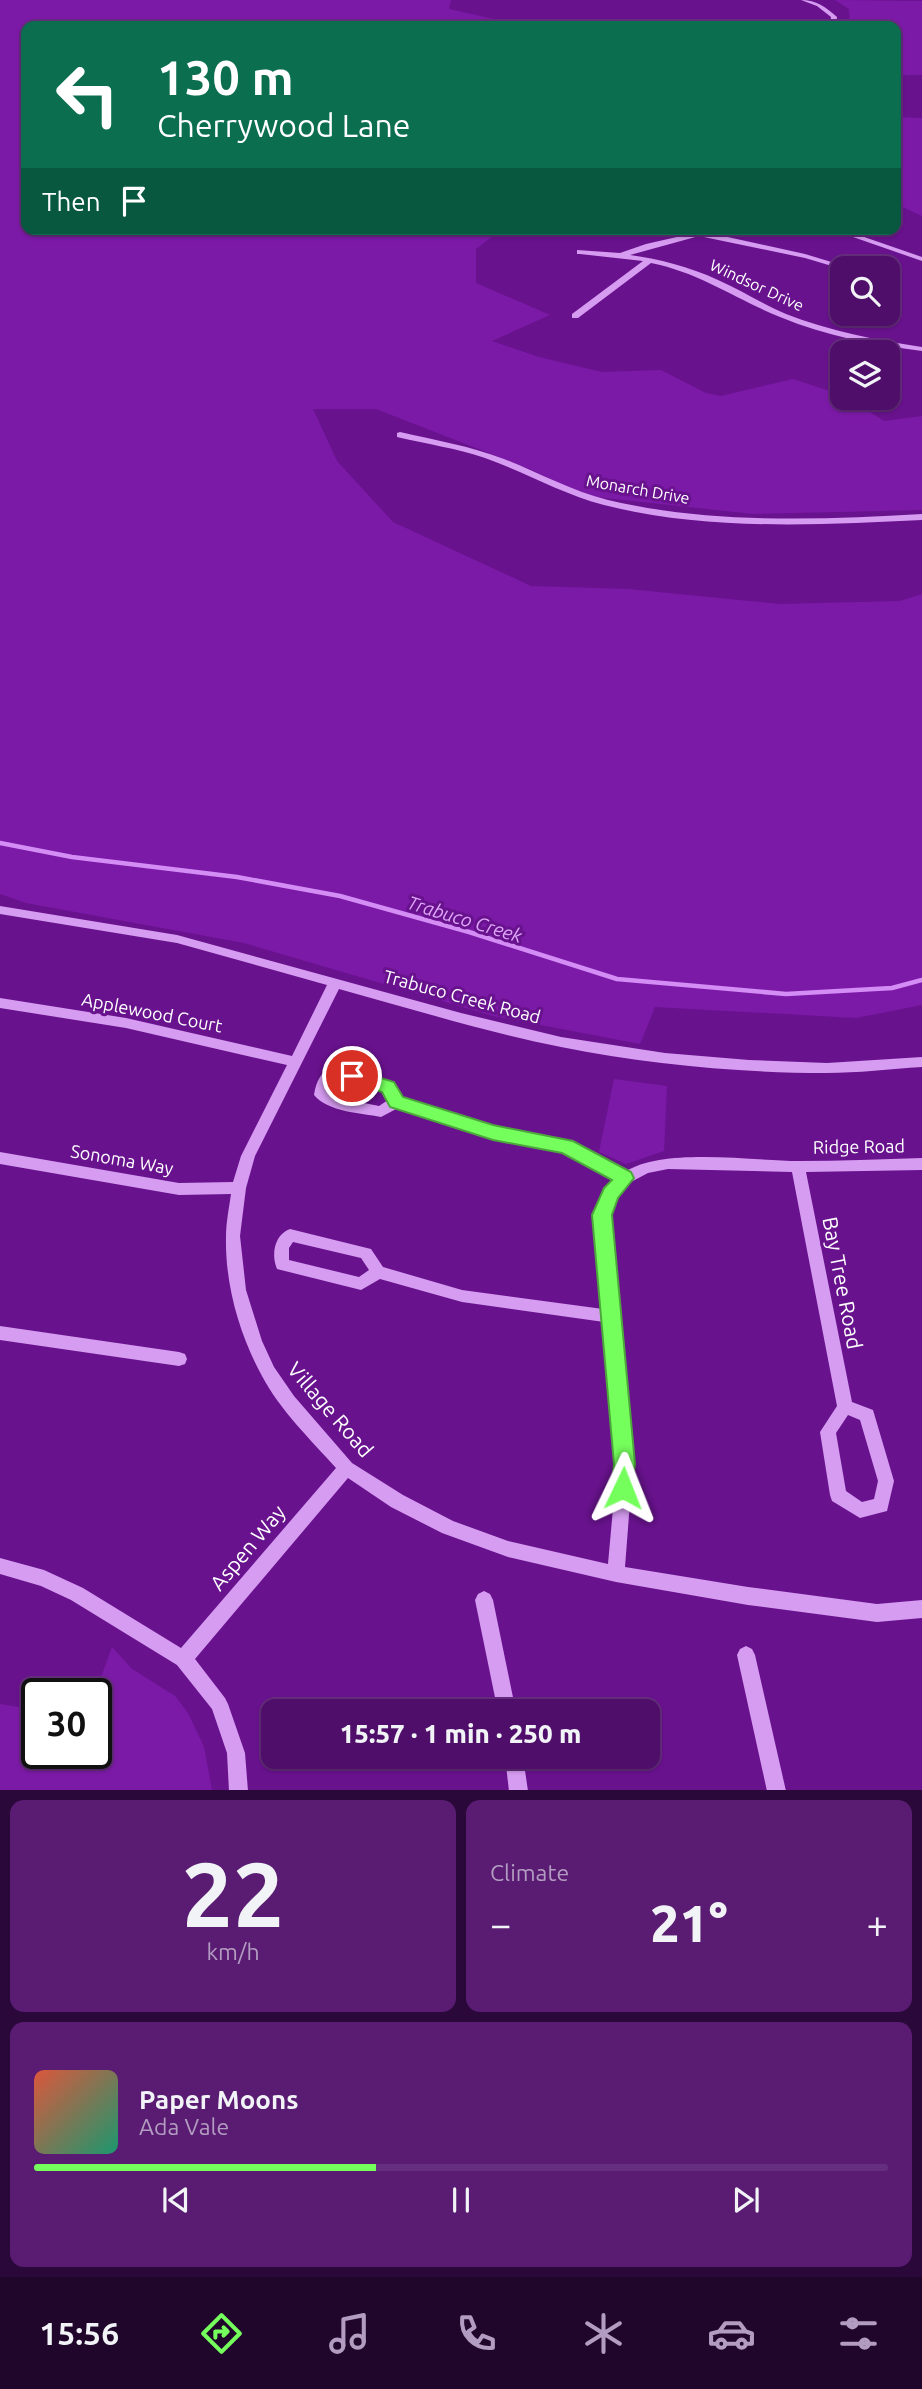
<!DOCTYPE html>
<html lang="en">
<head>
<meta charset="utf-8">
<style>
  :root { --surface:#4f0e6a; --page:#591c72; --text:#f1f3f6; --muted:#b39cc1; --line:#662e7e; --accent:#75ff5c }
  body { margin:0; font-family:Ubuntu,sans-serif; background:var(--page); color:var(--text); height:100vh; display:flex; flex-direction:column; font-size:26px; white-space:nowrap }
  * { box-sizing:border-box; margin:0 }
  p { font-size:23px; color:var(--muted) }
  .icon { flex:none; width:38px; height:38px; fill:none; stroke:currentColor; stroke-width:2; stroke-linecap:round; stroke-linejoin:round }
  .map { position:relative; height:1790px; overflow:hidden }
  .sheet { display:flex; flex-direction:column; gap:10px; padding:10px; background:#2b083a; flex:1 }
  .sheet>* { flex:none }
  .banner { position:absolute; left:21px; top:21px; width:880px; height:214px; border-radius:14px; box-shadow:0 2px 5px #0004,0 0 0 2px var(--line); background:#0b6e4f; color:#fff; overflow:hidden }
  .fabs { position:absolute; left:830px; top:256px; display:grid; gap:14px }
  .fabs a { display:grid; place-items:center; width:70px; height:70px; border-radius:14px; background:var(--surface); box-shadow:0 2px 5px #0004,0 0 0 2px var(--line); font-size:35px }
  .speed { position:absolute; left:21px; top:1678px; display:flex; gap:14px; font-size:35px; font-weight:700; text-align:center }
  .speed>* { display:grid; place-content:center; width:91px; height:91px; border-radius:50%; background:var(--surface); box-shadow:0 2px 5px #0004,0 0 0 2px var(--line); line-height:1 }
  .speed .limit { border:4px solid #111; border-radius:10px; background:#fff; color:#111 }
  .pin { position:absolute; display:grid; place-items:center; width:60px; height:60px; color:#fff; margin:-30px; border:4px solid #fff; border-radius:50%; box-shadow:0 2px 7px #0007 }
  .me { position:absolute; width:77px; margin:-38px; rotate:2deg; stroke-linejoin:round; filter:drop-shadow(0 0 5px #0008) }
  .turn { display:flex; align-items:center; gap:24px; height:147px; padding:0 21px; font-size:32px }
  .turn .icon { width:91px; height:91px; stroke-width:2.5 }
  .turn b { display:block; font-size:49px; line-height:60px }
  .then { display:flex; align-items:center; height:66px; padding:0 21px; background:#0003; gap:14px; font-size:26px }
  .big { font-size:52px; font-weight:800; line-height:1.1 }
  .sheet .tile { flex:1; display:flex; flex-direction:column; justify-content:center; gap:10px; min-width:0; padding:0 24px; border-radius:14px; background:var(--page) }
  .sheet .dial { align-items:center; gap:0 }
  .dial b { font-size:91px; line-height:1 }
  .song { display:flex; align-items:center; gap:21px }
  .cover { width:84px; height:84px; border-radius:10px; background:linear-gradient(135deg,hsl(10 70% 55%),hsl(160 70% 35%)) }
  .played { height:7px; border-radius:4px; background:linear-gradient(90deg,var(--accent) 40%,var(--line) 40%) }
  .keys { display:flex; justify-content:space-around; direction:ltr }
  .heat { display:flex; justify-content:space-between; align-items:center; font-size:38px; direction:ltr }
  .sheet .tiles { flex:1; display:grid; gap:10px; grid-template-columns:1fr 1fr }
  .tile:last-child { grid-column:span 2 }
  .trip { position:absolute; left:261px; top:1699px; width:399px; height:70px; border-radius:14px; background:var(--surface); box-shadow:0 2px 5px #0004,0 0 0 2px var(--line); font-weight:800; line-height:70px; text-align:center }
  .menu { display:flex; height:112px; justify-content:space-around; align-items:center; background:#20062a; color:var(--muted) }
  .menu .icon { width:49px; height:49px }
  .menu .selected { color:var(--accent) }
  .menu b { font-size:32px; color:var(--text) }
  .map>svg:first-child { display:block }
</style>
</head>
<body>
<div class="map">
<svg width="922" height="1791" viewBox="0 0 922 1791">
  <rect width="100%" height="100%" fill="#69128e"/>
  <g fill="#7c1aa8">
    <polygon points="0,0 451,0 449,9 524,26 26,26 26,229 502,229 476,249 476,283 550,315 492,341 539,357 602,372 661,370 706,393 721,396 793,379 842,395 842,397 847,397 884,421 922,416 922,510 753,514 587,496 525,467 376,409 313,409 337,461 393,522 531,586 628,589 780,604 900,601 922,594 922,1005 856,1018 655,1007 640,1044 493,1016 244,943 26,903 0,894"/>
    <polygon points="835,0 922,1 922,75 896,75 896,26 850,26 849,9"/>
    <polygon points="896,117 922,118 922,216 896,204"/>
    <polygon points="614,1079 667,1086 664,1151 626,1164 599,1152"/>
    <polygon points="112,1647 132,1669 175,1696 188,1713 204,1747 212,1790 0,1790 0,1704 37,1710 31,1730 37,1732 37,1754 96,1754 95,1694"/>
  </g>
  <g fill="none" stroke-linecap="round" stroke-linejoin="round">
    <polyline stroke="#d38df5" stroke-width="4.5" points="0,843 72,857 237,877 340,896 469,932 617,979 786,994 892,988 922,980"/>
    <g fill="#d69cf1" fill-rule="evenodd">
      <path d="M801,0C816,0 826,7 837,17L836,26H830L831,17L817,6Z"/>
      <path d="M679,229H691L805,254L851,268L842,269L805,258L699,236L630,255C660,259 690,267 718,280C741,290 762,304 786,314C829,331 876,340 922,347V351C874,345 826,336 780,317C735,299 701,273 651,263L578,318H572V314L643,261L580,254H577V250L620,253L646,244L690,234Z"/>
      <polygon points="830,229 841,229 922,257 922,261"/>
      <path d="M400,432C435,440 470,446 504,459C538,472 571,491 608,500C710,524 818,520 922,514V520C819,525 705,531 604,505C562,494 525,472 485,458C456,448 426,444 397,437V433Z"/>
      <path d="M0,906L177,935L461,1013L561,1037L665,1053L749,1060L827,1063L922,1057V1067C890,1069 858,1073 826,1073C738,1073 647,1064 561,1047C486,1032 412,1009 339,989L255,1156L246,1188L240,1236L246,1290L262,1341L274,1367L294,1396L352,1463L403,1495L453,1521L508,1541L608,1564L617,1464L604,1322L462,1302L380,1279L361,1290L277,1269C271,1255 274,1235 290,1229L371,1249L383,1267L462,1290L603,1309L595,1215L607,1189L615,1180L563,1151L493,1137L398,1108L381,1117C361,1113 328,1112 314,1095C316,1082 321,1070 334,1066L393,1083L401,1098L493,1127L571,1142L625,1172C663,1147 752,1161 799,1161C840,1161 881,1159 922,1158V1170L806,1172L852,1402L873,1410L894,1481L887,1511L860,1518L832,1501L830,1495L820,1432L837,1406L792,1172L668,1169L648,1173L631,1182L618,1197L609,1215L621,1317L619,1320L633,1464L625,1567L748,1587L877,1604L922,1600V1618L877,1622L748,1605L616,1582L508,1557L442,1533L391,1507L348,1478L195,1659L225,1698L228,1704L245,1753L248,1791H229L227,1753L212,1709L177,1665L71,1600L41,1586L0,1574V1558L44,1570L83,1588L181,1648L336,1468C310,1439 280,1410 262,1376C239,1334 225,1284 226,1237C226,1223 229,1208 231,1194L179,1195L0,1164V1152L179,1183L233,1182L241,1156L287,1065L126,1028L0,1008V998L126,1018L292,1056L327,985L177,943L0,914ZM336,1077L383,1091L388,1100L379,1106L344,1099L328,1092L331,1082ZM293,1242L361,1258L369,1270L359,1277L289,1260V1248ZM848,1415L860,1420L878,1481L874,1499L862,1502L846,1491L836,1433Z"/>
      <polygon points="0,1326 179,1352 185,1354 187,1359 185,1364 179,1366 0,1340"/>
      <polygon points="484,1591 490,1594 493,1600 516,1712 498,1712 475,1600 478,1594"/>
      <polygon points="746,1646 752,1649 755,1655 786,1791 767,1791 737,1655 740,1649"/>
      <polygon points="505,1757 523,1757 528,1791 509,1791"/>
    </g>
  </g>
  <polygon fill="#75ff5c" stroke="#4ca63c" stroke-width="2" points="352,1069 394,1082 403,1097 493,1125 573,1141 631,1172 634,1178 618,1198 612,1215 635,1464 630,1495 623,1498 615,1495 612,1488 614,1464 592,1215 604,1188 612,1180 562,1153 493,1140 390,1107 382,1092 346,1081 343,1076 346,1071"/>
  <g text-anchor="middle" stroke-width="6" stroke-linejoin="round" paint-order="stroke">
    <g font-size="16" fill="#fff" stroke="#69128e">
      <text transform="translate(757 285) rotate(25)" y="6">Windsor Drive</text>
      <text transform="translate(638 489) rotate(10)" y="6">Monarch Drive</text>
    </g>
    <g font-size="18" fill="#fff" stroke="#69128e">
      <text transform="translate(462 997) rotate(15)" y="6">Trabuco Creek Road</text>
      <text transform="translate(152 1013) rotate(11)" y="6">Applewood Court</text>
      <text transform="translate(859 1147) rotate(-1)" y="6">Ridge Road</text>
      <text transform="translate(122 1160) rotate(10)" y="6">Sonoma Way</text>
    </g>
    <g font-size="19" font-style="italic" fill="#dfa7f9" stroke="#69128e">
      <text transform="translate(465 919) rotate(17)" y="7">Trabuco Creek</text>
    </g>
    <g font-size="21" fill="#fff" stroke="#69128e">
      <text transform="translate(842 1283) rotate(79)" y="7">Bay Tree Road</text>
      <text transform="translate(330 1410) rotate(49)" y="7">Village Road</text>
      <text transform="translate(248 1548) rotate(-50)" y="7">Aspen Way</text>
    </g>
  </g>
</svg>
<div class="fabs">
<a><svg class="icon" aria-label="search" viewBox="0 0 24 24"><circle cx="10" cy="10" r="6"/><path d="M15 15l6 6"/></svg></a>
<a><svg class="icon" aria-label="layers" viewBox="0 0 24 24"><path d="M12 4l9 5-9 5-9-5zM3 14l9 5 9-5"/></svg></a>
</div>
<div class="speed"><div class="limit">30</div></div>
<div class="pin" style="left:352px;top:1076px;background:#d93025"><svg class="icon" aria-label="arrive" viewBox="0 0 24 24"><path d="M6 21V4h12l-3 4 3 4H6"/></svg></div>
<svg class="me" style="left:623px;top:1488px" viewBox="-20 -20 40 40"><path d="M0-17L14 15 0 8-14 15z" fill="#75ff5c" stroke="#fff" stroke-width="4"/></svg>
<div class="trip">15:57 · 1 min · 250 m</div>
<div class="banner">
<div class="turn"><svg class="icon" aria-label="left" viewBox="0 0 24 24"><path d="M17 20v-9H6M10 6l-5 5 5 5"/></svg><div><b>130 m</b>Cherrywood Lane</div></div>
<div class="then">Then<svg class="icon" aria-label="arrive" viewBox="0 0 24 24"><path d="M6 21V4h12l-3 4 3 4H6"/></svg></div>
</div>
</div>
<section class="sheet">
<div class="tiles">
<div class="tile dial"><b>22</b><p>km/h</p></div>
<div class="tile"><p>Climate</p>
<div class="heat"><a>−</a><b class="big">21°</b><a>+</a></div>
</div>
<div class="tile">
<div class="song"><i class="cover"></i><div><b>Paper Moons</b><p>Ada Vale</p></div></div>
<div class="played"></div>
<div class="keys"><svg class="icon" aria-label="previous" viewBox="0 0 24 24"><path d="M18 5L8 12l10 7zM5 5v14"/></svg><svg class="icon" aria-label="pause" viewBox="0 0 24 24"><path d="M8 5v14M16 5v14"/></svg><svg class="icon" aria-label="next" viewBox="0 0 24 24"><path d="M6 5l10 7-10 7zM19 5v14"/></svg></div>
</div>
</div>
</section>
<nav class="menu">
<b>15:56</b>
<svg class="icon selected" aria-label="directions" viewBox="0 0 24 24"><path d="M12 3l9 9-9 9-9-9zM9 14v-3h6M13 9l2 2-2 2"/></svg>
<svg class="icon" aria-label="music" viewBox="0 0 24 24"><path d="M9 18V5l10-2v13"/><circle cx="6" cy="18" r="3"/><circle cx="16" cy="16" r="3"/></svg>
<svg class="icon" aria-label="phone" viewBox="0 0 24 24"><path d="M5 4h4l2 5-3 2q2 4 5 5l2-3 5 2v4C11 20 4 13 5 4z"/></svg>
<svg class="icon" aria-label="climate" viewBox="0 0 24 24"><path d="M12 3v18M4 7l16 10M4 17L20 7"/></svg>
<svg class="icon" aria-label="car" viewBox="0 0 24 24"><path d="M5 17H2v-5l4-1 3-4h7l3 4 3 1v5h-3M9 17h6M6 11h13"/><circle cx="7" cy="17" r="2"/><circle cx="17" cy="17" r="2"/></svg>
<svg class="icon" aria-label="filters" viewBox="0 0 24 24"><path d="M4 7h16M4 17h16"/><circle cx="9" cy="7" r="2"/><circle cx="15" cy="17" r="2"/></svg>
</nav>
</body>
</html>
